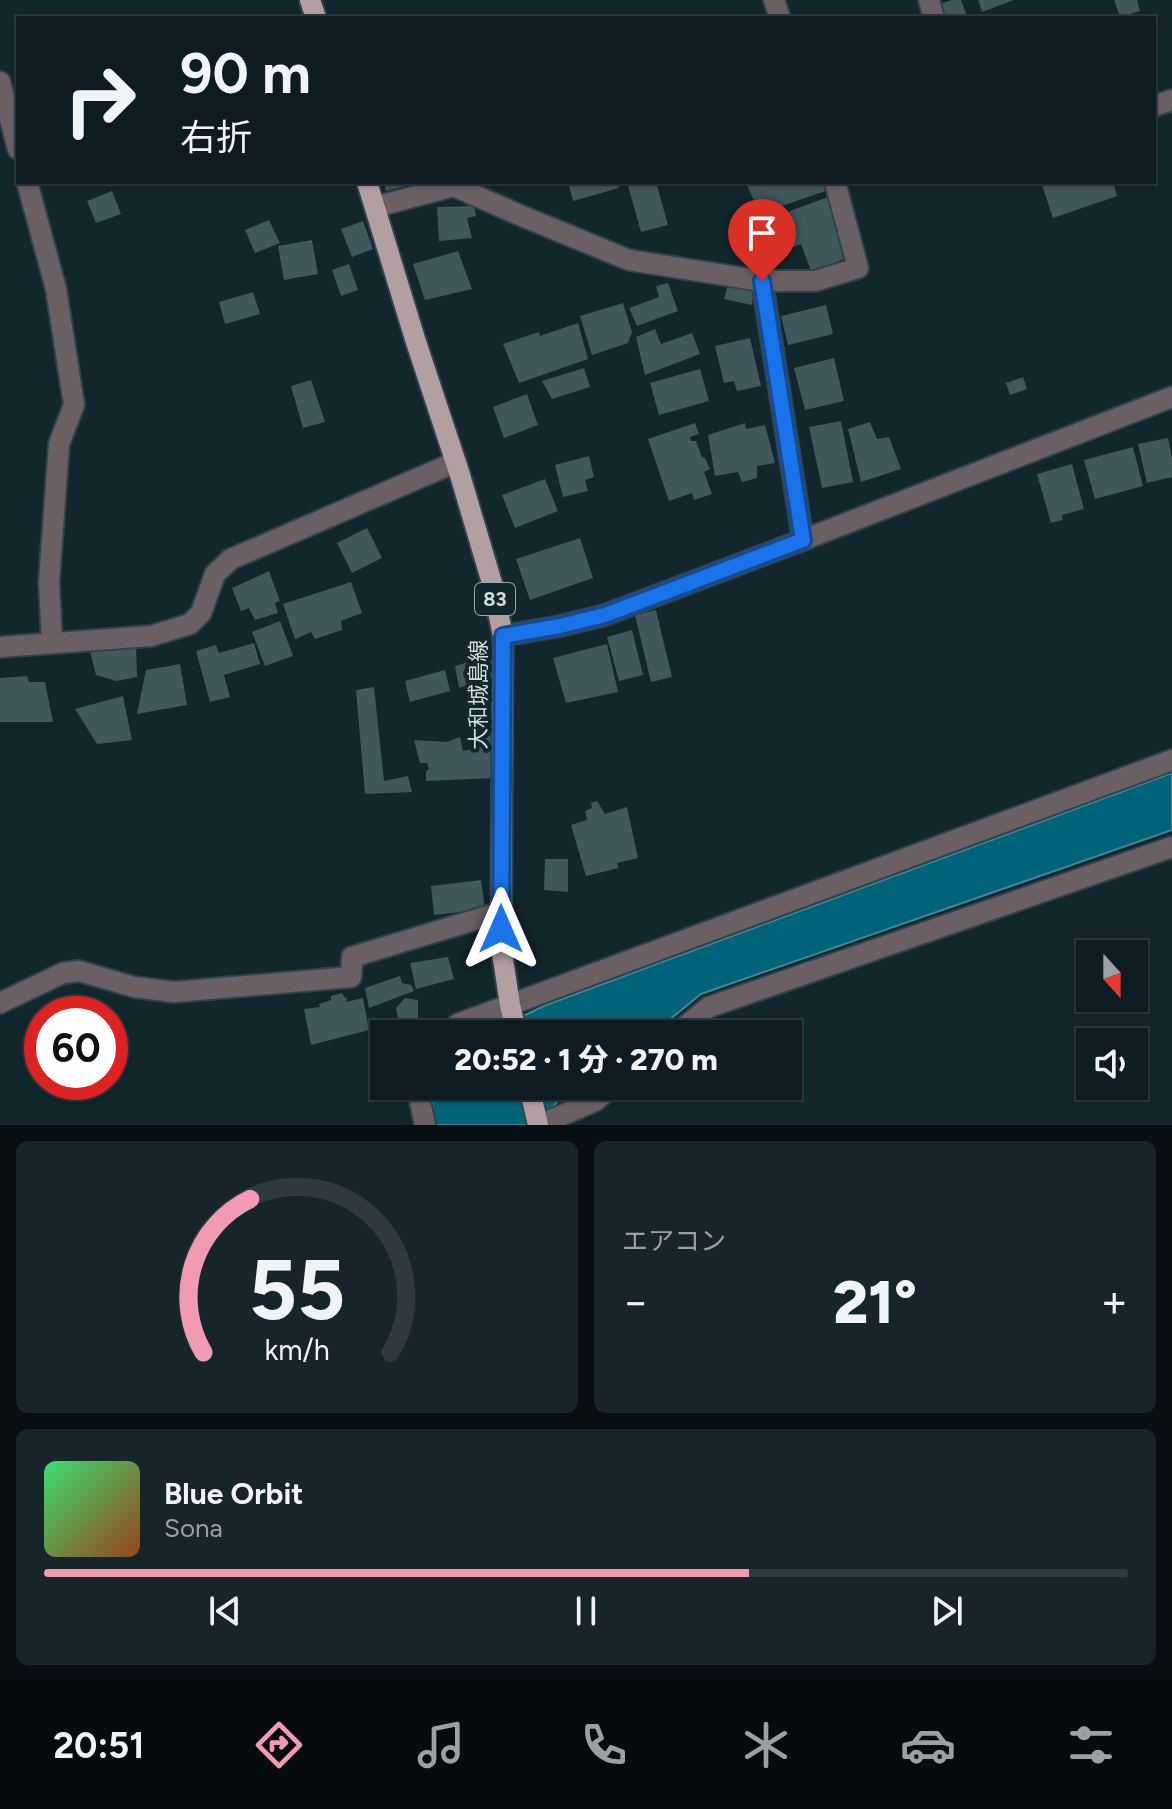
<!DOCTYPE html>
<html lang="ja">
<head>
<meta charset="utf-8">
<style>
  :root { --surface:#0d1c22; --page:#16252a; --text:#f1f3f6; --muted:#9aa1a5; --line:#2d3a40; --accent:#f19ab1 }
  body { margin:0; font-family:Figtree,"Noto Sans JP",sans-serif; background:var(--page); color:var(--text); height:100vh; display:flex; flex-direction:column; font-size:30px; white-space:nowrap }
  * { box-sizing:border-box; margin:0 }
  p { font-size:26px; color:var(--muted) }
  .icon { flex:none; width:44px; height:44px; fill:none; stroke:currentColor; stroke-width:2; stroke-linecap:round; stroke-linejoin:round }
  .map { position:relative; height:1125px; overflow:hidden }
  .drawer { display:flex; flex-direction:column; gap:16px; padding:16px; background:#070f13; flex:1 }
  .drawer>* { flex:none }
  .banner { position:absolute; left:16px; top:16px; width:1140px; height:168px; border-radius:0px; box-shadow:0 2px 6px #0004,0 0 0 2px var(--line); background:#0d1c22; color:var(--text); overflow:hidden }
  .needle { width:52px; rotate:159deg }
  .fabs { position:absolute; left:1076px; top:940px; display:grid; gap:16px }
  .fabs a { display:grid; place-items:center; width:72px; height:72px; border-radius:0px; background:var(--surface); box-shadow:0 2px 6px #0004,0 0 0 2px var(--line); font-size:40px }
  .speed { position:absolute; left:24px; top:996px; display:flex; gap:16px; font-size:40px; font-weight:700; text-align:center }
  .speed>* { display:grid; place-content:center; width:104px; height:104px; border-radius:50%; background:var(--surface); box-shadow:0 2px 6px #0004,0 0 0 2px var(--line); line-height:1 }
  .speed .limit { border:12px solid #d22; background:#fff; color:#111 }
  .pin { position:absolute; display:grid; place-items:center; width:68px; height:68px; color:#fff; margin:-82px -34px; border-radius:50% 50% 50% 0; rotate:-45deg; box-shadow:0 0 8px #0007 }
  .pin .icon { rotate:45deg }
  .me { position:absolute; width:88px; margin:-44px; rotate:0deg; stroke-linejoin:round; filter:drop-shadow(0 0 6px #0008) }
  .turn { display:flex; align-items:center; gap:28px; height:168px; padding:0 32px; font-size:36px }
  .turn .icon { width:104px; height:104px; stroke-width:2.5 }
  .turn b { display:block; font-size:56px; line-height:68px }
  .big { font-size:60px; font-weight:800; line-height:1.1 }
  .drawer .card { flex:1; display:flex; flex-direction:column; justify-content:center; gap:12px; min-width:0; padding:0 28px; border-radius:12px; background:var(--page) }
  .drawer .dial { align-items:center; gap:0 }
  .dial svg { height:208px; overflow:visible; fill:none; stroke:var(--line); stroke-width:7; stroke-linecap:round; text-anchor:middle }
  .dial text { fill:var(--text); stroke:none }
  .song { display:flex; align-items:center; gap:24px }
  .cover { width:96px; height:96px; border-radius:12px; background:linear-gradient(135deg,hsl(140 70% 55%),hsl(20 70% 35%)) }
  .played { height:8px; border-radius:4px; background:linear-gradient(90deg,var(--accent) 65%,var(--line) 65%) }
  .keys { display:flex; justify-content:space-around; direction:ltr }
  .heat { display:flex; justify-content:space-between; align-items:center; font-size:44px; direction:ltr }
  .drawer .tiles { flex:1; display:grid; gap:16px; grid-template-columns:1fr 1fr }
  .card:last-child { grid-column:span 2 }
  .trip { position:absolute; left:370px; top:1020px; width:432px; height:80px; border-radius:0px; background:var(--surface); box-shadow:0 2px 6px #0004,0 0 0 2px var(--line); font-weight:800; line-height:80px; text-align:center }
  .tab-bar { display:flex; height:128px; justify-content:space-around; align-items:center; background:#050b0e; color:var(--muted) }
  .tab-bar .icon { width:56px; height:56px }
  .tab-bar .selected { color:var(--accent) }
  .tab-bar b { font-size:36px; color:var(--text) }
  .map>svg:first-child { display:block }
</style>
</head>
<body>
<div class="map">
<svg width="1172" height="1125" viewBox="0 0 1172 1125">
  <rect width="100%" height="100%" fill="#11262d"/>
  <g fill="#006379" stroke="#3f8898" stroke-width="2">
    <polygon points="1172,773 1172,830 701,994 652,1034 486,1034 546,1005"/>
    <polygon points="434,1086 590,1086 585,1090 558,1101 536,1125 434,1125 432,1116"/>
  </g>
  <g fill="#40575e">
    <polygon points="952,0 961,0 967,16 945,18 940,4"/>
    <polygon points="978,0 1014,0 982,12"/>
    <polygon points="1114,0 1137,0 1140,11 1120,17"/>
    <polygon points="384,182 416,182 417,183 386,191"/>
    <polygon points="568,182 617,182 619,188 573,201"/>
    <polygon points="627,182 656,182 668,225 641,232"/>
    <polygon points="746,182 828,182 831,189 759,214"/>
    <polygon points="1041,182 1113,182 1117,196 1053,218"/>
    <polygon points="112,191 121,214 96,223 87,201"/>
    <polygon points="828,197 850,257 811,271 801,244 775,254 763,221"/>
    <polygon points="474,206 476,216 467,218 472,238 439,241 437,207"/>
    <polygon points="269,220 280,243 255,253 245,230"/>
    <polygon points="363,221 373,249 352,257 341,229"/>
    <polygon points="312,240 318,274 284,280 278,246"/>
    <polygon points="458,251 472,289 425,300 413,264"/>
    <polygon points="349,264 358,290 341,296 332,270"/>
    <polygon points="668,283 678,311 637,326 629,308 659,297 656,286"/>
    <polygon points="728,284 754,289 752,305 724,299"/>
    <polygon points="253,292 260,314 225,324 219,302"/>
    <polygon points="623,303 632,332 628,343 592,355 580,316"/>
    <polygon points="826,305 833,334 788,345 781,316"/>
    <polygon points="578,323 588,359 519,383 503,344 539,332 540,336"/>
    <polygon points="655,329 661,344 692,333 700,354 645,375 636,337"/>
    <polygon points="750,338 761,386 737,391 734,381 724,383 715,346"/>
    <polygon points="834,358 844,401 805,410 794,368"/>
    <polygon points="584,368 590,387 552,399 542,381"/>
    <polygon points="700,369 709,401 659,415 650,383"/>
    <polygon points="1023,377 1027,389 1010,395 1006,383"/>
    <polygon points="311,380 325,422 303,428 291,386"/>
    <polygon points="527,394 538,425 504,438 493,407"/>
    <polygon points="841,421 853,482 822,488 809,427"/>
    <polygon points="870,422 877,439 889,437 901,469 861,482 848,429"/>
    <polygon points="695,423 699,434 690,437 691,441 696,441 702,457 705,458 710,469 704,472 712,494 694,500 692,493 669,501 648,439"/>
    <polygon points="745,423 746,429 765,425 775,463 757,466 757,478 742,482 738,472 715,476 708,435"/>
    <polygon points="1168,438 1172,458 1172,477 1147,483 1138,444"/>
    <polygon points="1133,447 1143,486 1095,499 1084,460"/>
    <polygon points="589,456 594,477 585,480 588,491 563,497 555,465"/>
    <polygon points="1072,464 1084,509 1062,515 1063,520 1051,523 1037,474"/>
    <polygon points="545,479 558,511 515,528 502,495"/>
    <polygon points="367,528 382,558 352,573 337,543"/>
    <polygon points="580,538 593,578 530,600 516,559"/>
    <polygon points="269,571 280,601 275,603 278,613 255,620 249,608 241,611 232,588"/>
    <polygon points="351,582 362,613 341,621 342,630 315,639 311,632 295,639 283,604"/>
    <polygon points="656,610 672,677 651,682 635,615"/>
    <polygon points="280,621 293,656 265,666 252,632"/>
    <polygon points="632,630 643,675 619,681 607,637"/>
    <polygon points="254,643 260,664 224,675 230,697 210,702 196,651 216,645 219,653"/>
    <polygon points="136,644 137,677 116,681 96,675 89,647"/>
    <polygon points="607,644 618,692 566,703 553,658"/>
    <polygon points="492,655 498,675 459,688 455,666"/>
    <polygon points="180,664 187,705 137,714 146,670"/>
    <polygon points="445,670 450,691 410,702 405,681"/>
    <polygon points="27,676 29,682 45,682 53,722 0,722 0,678"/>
    <polygon points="374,687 384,781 408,776 412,792 365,794 356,690"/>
    <polygon points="123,696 132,740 97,744 75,709"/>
    <polygon points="495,735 495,778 426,781 426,771 429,769 427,763 420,763 414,740 447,742 460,737 463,751 473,749 472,738"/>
    <polygon points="597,801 605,814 627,807 638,858 617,863 619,868 586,876 571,825 587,820 585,811 592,808 591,803"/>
    <polygon points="545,859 568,859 568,892 544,890"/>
    <polygon points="481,880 485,909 434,915 431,886"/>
    <polygon points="448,957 454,979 416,989 410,963"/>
    <polygon points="400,976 402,983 411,985 414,991 369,1008 365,988"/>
    <polygon points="342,993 344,997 347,998 346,1002 363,998 369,1030 311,1045 304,1009 320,1007 319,1004 331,1000 331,996"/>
    <polygon points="405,998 418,1000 418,1034 384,1034 383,1075 371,1022 398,1018 396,1008"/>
  </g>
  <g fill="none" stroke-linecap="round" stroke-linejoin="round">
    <defs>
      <g id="street">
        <polyline points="774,0 780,18"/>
        <polyline points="929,0 934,18"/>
        <polyline points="0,82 18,149"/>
        <polyline points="1154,106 1172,100"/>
        <polyline points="27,182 56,289 74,405 59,444 49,582 52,643"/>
        <polyline points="375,207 454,186 517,214 629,260 762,281 815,281 858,268 835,182"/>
        <polyline points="762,281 803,540"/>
        <polyline points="503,636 560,626 605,615 803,540 1172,397"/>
        <polyline points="0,647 151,636 190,624 201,613 215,574 231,559 456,462"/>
        <polyline points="0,1003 63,973 79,971 134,987 174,992 351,977 352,957 501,912"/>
        <polyline points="450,1034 458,1024 1172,760"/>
        <polyline points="676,1034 709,1007 1172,847"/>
        <polyline points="417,1086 425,1125"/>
        <polyline points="539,1125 595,1101 613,1086"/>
      </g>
      <g id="primary">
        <polyline points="310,0 316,18"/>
        <polyline points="367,182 415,339 460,475 492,583 503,636 501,946 510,1005 517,1034"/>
        <polyline points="529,1086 538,1125"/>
      </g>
    </defs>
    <use href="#street" stroke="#30434a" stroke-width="24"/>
    <use href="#primary" stroke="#30434a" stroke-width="24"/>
    <use href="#street" stroke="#6a6063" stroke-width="20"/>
    <use href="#primary" stroke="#b39ea2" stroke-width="20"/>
  </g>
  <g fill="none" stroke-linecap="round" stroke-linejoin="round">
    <defs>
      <polyline id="route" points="501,929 503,636 560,626 605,615 803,540 762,281"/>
    </defs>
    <use href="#route" stroke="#114b97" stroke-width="20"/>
    <use href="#route" stroke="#1a73e8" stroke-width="14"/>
  </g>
  <g text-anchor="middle" stroke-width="8" stroke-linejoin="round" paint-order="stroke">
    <rect fill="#11262d" stroke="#97a7ac" stroke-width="2" x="475" y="583" width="40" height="32" rx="6"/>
    <g font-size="20" font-weight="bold" fill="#d1dee2">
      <text x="495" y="606">83</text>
    </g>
    <g font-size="22" fill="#d1dee2" stroke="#11262d">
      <text transform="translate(478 695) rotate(-90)" y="8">大和城島線</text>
    </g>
  </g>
</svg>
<div class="fabs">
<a><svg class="needle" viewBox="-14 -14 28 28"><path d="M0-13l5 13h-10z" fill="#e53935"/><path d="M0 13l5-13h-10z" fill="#9aa1a5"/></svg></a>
<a><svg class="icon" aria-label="sound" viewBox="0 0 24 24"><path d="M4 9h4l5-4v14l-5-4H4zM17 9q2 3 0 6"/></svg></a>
</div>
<div class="speed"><div class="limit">60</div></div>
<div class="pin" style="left:762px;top:281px;background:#d93025"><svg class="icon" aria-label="arrive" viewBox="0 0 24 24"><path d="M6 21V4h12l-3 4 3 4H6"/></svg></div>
<svg class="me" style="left:501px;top:929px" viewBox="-20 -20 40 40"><path d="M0-17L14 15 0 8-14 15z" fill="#1a73e8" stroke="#fff" stroke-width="4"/></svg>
<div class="trip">20:52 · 1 分 · 270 m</div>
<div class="banner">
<div class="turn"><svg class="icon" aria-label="right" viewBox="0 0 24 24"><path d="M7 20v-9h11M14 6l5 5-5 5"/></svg><div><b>90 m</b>右折</div></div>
</div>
</div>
<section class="drawer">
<div class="tiles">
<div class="card dial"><svg viewBox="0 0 100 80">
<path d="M14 69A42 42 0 1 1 86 69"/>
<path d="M14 69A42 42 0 0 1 32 10" stroke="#f19ab1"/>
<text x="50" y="56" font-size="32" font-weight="700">55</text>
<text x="50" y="72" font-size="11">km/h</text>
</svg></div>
<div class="card"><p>エアコン</p>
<div class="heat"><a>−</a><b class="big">21°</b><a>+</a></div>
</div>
<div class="card">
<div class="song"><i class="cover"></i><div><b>Blue Orbit</b><p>Sona</p></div></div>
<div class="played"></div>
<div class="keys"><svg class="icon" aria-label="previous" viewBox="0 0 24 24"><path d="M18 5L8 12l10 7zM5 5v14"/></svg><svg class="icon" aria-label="pause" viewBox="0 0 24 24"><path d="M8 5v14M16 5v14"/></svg><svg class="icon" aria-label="next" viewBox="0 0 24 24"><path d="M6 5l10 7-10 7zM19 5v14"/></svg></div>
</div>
</div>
</section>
<nav class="tab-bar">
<b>20:51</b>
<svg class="icon selected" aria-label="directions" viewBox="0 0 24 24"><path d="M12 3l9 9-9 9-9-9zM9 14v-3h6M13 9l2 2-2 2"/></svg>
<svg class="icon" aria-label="music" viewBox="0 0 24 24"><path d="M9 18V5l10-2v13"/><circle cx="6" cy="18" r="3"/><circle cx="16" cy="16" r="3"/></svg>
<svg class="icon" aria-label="phone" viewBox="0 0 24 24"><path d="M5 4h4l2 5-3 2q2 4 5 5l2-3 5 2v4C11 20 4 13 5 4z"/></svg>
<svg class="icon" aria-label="climate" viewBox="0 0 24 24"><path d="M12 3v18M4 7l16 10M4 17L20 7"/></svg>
<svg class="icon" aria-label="car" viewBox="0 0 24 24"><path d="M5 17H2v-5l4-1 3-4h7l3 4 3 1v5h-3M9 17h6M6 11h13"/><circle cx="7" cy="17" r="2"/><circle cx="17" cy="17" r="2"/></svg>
<svg class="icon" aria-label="filters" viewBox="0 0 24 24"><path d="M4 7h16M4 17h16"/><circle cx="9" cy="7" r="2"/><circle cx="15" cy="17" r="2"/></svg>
</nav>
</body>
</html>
